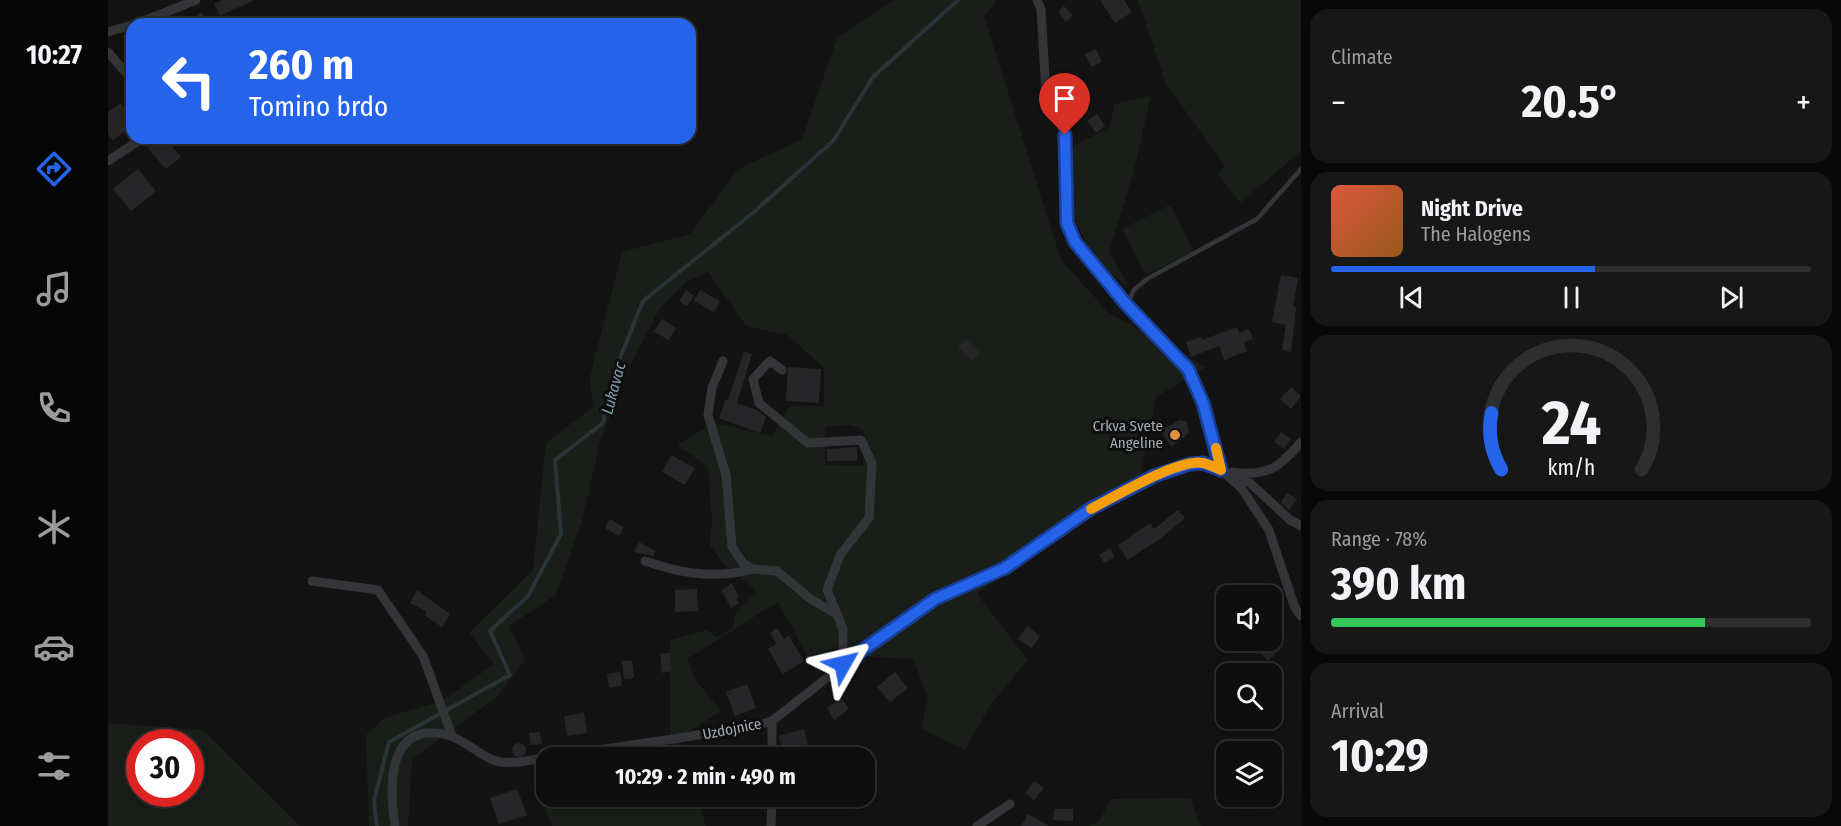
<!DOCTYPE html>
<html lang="en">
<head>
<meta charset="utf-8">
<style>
  :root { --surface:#0e0e0f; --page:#171718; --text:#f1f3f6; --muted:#9b9c9e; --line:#2e2e2f; --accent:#2563eb }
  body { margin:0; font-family:"Fira Sans Condensed",sans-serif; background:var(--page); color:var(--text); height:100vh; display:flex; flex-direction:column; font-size:22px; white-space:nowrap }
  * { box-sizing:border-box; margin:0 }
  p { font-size:20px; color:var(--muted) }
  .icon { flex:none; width:33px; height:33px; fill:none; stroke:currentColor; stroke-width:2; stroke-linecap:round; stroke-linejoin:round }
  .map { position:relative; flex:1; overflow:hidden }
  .details { display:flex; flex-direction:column; gap:9px; padding:9px; background:#080808; width:540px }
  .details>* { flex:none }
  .banner { position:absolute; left:18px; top:18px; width:570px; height:126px; border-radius:18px; box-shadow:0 3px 15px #0003,0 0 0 2px var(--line); background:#2563eb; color:#fff; overflow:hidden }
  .buttons { position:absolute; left:1108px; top:585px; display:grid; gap:12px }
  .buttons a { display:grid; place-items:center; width:66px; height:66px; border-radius:12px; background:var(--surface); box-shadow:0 3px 15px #0003,0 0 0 2px var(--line); font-size:30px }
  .speed { position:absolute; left:18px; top:729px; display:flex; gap:12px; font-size:30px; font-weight:700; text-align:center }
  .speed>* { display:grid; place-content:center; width:78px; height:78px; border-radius:50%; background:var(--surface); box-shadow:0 3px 15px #0003,0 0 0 2px var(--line); line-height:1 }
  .speed .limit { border:9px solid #d22; background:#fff; color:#111 }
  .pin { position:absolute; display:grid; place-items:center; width:51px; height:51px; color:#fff; margin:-62px -26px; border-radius:50% 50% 50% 0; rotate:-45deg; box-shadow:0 0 6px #0007 }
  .pin .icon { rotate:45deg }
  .me { position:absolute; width:66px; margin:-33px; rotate:53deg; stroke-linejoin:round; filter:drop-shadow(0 0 4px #0008) }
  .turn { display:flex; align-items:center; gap:21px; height:126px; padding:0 24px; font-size:27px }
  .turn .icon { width:78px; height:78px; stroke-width:2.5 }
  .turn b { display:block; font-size:42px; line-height:51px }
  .big { font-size:45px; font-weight:700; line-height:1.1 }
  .details .card { flex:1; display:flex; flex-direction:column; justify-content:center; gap:9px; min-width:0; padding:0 21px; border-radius:18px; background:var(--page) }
  .details .dial { align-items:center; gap:0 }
  .dial svg { height:156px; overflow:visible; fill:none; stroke:var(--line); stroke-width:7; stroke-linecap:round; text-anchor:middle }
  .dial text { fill:var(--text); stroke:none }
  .song { display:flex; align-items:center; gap:18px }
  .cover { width:72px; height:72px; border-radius:9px; background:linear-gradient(135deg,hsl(10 70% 55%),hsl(30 70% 35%)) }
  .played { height:6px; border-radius:3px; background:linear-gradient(90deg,var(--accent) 55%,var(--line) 55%) }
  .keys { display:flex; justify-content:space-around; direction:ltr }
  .heat { display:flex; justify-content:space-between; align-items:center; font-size:33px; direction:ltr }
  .charge { height:9px; border-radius:4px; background:linear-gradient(90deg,#34c759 78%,var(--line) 0) }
  .trip { position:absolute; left:428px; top:747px; width:339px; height:60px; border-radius:18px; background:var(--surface); box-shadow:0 3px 15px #0003,0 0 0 2px var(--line); font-weight:700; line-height:60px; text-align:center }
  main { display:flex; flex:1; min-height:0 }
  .menu { display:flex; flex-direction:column; width:108px; justify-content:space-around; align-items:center; background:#060606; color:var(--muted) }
  .menu .icon { width:42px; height:42px }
  .menu .on { color:var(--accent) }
  .menu b { font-size:27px; color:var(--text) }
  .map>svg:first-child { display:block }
</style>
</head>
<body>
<main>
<nav class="menu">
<b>10:27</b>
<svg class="icon on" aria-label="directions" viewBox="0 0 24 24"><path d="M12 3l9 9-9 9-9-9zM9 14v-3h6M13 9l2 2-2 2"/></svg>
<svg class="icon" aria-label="music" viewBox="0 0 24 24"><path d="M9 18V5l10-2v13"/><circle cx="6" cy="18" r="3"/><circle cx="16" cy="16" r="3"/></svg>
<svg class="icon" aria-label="phone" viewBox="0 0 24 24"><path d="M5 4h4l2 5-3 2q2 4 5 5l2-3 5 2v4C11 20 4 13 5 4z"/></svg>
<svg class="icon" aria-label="climate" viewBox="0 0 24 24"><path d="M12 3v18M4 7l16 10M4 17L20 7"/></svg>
<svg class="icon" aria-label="car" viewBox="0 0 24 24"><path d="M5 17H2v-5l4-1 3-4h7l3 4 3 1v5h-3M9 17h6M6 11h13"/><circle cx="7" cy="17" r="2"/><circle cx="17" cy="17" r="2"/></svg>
<svg class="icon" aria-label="filters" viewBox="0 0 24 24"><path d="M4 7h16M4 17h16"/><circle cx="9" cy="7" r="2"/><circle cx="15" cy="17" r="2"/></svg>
</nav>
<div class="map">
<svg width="1193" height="826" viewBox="0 0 1193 826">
  <rect width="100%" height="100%" fill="#131314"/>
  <g fill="#191e19" fill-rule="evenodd">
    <path d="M785,0H889L876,16L953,260L1001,313L1098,367L1048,397L1033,473L869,594L920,660L883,704L857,750L813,728L820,698L805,659L735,655L725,648L710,675L670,602L579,659L589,682L614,711L571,737L577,757H518L562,749V640L599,630L608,637L625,628L628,611L648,591L615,563L602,546L604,520L600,467L569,445L606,423L664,436L681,406H716V368L679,335L638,326L600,272L577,283L552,308L517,375L491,446L474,521L448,595L401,626L417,660L389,697L304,759L300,826H261L258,735L276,718L334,701L386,664L361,633L425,570L438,443L485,407L482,376L514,252L582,234L630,169L694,139L729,38ZM742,425L756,430L755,466L718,465L717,427Z"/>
    <polygon points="1030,0 1193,0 1193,151 1132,203 1110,174 1117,166 1058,84"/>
    <polygon points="1043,96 1025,174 1001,252 1022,288 988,262 961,209 961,148 1002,127 1006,104"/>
    <polygon points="1062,205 1086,251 1038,275 1014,229"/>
    <path d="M0,723L95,730L192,826H0ZM32,742H82V794H32Z"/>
    <polygon points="432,770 438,770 438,796 589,797 598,826 444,826 427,788 437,781"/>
    <polygon points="1082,798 1093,826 981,826 991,821 1003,799"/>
  </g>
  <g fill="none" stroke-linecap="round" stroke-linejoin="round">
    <polyline stroke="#2a3336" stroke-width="4" points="269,826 266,801 281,742 402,675 382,631 420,596 453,534 447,460 495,423 506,373 535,301 646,212 725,141 765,77 850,0"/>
  </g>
  <g fill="#262628">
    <polygon points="115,0 146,0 112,16 106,4"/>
    <polygon points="992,0 1016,0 1024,12 1007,23"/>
    <polygon points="956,6 965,16 958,22 950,12"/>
    <polygon points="93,12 103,24 78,24"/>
    <polygon points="988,49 994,62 983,67 977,54"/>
    <polygon points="13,103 24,118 24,127 5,140 0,134 0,112"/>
    <polygon points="989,114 997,126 988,133 979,121"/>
    <polygon points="50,138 57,138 73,157 58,169 39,147"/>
    <polygon points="30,169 48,191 23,211 5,189"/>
    <polygon points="1173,275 1190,278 1185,306 1188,307 1187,319 1183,352 1174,350 1178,325 1164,322"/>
    <polygon points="578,290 586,296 579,306 571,301"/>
    <polygon points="592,290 612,301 606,312 586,301"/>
    <polygon points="554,319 568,328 561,340 546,332"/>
    <polygon points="1129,327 1132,333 1141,329 1145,339 1136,343 1139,351 1116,360 1111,346 1083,357 1078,342 1093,337 1094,340"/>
    <polygon points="858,339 872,353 864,361 850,347"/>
    <polygon points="636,351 644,354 629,403 649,410 658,417 652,433 611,418 618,399 620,400"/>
    <polygon points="680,367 713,369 711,403 678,401"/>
    <polygon points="1183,387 1193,396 1183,409 1172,399"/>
    <polygon points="1072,420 1079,422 1081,433 1064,447 1052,431"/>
    <polygon points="1173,432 1183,439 1176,449 1166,442"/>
    <polygon points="749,447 749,461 719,461 719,449"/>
    <polygon points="563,455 587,468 577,485 554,472"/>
    <polygon points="1179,493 1189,499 1181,510 1173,502"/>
    <polygon points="1070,510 1077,518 1052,539 1019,560 1010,545 1042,523 1046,529"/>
    <polygon points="502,519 516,527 511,536 497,528"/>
    <polygon points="531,542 548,551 545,556 526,552"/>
    <polygon points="1002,548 1007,557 996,563 991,555"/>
    <polygon points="624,583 631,597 628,598 631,603 623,608 613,590"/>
    <polygon points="589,589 590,611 567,612 567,590"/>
    <polygon points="309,590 342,614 334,627 316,615 319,612 302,603"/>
    <polygon points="919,626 932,636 924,648 910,639"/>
    <polygon points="669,628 676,639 681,636 696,661 675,674 660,649 668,644 662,633"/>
    <polygon points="1155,640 1164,640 1172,650 1160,661 1147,647"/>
    <polygon points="562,653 564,671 554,673 552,654"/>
    <polygon points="524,660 526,678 516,679 514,661"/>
    <polygon points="512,672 514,686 501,688 499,674"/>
    <polygon points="787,672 800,688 782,702 769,687"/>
    <polygon points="639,684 648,708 627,716 618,692"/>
    <polygon points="733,698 741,709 726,720 719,708"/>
    <polygon points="476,713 479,733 459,736 456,716"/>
    <polygon points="696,729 701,750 676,757 671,736"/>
    <polygon points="432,732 434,744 423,745 421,733"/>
    <circle cx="411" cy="750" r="7"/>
    <polygon points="926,781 936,788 926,800 917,793"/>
    <polygon points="409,789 419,815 391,824 382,798"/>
    <polygon points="946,809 965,809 965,821 945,820"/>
    <polygon points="920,814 941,826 913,826"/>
  </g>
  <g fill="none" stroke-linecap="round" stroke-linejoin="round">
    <polyline stroke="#343539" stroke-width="4.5" points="1020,302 1026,290 1039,279 1149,219 1193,169"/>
    <g stroke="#343539" stroke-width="9">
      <polyline points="929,0 933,9 938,93 957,135 959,223 967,242 980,260 1080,369 1095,403 1113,470"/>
      <polyline points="28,24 88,0"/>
      <polyline points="0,32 24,25"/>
      <polyline points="0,52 24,80"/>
      <polyline points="0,161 35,138"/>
      <polyline points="615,361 604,388 600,415 618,475 624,547 635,563 644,569 669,571 704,600 729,614 735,629 735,665"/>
      <polyline points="674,370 662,361 645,379 651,403 700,443 753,440 764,463 761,518 732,555 719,590 729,614"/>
      <path d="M1124,472C1159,477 1171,468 1193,442"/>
      <polyline points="1120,474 1142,483 1182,520 1193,526"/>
      <path d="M537,561C571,573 608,580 644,569"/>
      <polyline points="204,581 270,590 315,656 344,736"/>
      <polyline points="664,721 664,758"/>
      <path d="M287,826C281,785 279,717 343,736C360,742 375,759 392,762C398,763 405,762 411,762L644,727L664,721L757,648L827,599L897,568L982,509L1046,476L1082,464L1095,463L1113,470L1134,489L1161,530L1187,608L1193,616"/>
      <polyline points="663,826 664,796"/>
      <polyline points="869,826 902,804"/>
    </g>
  </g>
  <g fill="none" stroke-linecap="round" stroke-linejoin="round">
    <defs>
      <polyline id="route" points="735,664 827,599 897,568 982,509 1046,476 1082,464 1095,463 1113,470 1095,403 1080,369 1018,304 967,242 959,223 957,135"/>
    </defs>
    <use href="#route" stroke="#184099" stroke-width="15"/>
    <use href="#route" stroke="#2563eb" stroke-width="10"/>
    <path stroke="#f59e0b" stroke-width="10" d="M983,509C1006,497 1071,458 1095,463C1101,464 1108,468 1113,470L1108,448"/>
  </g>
  <circle fill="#e0913e" stroke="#0e0e0f" stroke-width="2" cx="1067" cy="435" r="6"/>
  <g text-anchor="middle" stroke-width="6" stroke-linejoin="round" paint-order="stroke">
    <g font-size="15" fill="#a5acb3" stroke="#0e0e0f" text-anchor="end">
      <text x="1055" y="431">Crkva Svete<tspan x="1055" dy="17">Angeline</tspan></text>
    </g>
    <g font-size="15" fill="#a5acb3" stroke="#0e0e0f">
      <text transform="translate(624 729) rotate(-11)" y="5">Uzdojnice</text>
    </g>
    <g font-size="16" font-style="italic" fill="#7f9eac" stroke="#0e0e0f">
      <text transform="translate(505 388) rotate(-75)" y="6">Lukavac</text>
    </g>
  </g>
</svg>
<div class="buttons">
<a><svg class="icon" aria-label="sound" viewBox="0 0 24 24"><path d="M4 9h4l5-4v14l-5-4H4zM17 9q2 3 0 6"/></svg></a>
<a><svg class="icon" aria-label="search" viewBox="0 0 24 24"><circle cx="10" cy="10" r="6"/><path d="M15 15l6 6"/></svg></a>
<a><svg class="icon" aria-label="layers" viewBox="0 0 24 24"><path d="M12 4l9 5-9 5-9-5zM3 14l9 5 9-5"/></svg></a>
</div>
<div class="speed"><div class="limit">30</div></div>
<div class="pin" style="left:957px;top:135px;background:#d93025"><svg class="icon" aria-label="arrive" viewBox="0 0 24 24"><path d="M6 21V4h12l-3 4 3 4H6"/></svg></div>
<svg class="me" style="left:735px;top:664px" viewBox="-20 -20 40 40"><path d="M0-17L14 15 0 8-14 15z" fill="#2563eb" stroke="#fff" stroke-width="4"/></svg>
<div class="trip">10:29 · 2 min · 490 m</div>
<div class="banner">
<div class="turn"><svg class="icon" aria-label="left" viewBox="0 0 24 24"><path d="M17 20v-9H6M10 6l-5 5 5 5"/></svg><div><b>260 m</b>Tomino brdo</div></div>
</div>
</div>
<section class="details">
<div class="card"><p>Climate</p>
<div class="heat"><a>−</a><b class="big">20.5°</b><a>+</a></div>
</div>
<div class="card">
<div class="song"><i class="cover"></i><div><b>Night Drive</b><p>The Halogens</p></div></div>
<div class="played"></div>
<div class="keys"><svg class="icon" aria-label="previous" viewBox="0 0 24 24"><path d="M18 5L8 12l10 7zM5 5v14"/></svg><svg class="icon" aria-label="pause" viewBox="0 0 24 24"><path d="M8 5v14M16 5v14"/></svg><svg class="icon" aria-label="next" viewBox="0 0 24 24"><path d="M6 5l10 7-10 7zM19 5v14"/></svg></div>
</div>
<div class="card dial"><svg viewBox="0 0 100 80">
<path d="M14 69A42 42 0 1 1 86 69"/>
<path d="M14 69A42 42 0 0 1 9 40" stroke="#2563eb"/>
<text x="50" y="56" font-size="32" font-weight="700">24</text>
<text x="50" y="72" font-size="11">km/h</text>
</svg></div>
<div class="card"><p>Range · 78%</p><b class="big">390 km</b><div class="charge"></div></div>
<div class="card"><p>Arrival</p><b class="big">10:29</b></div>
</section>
</main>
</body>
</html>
